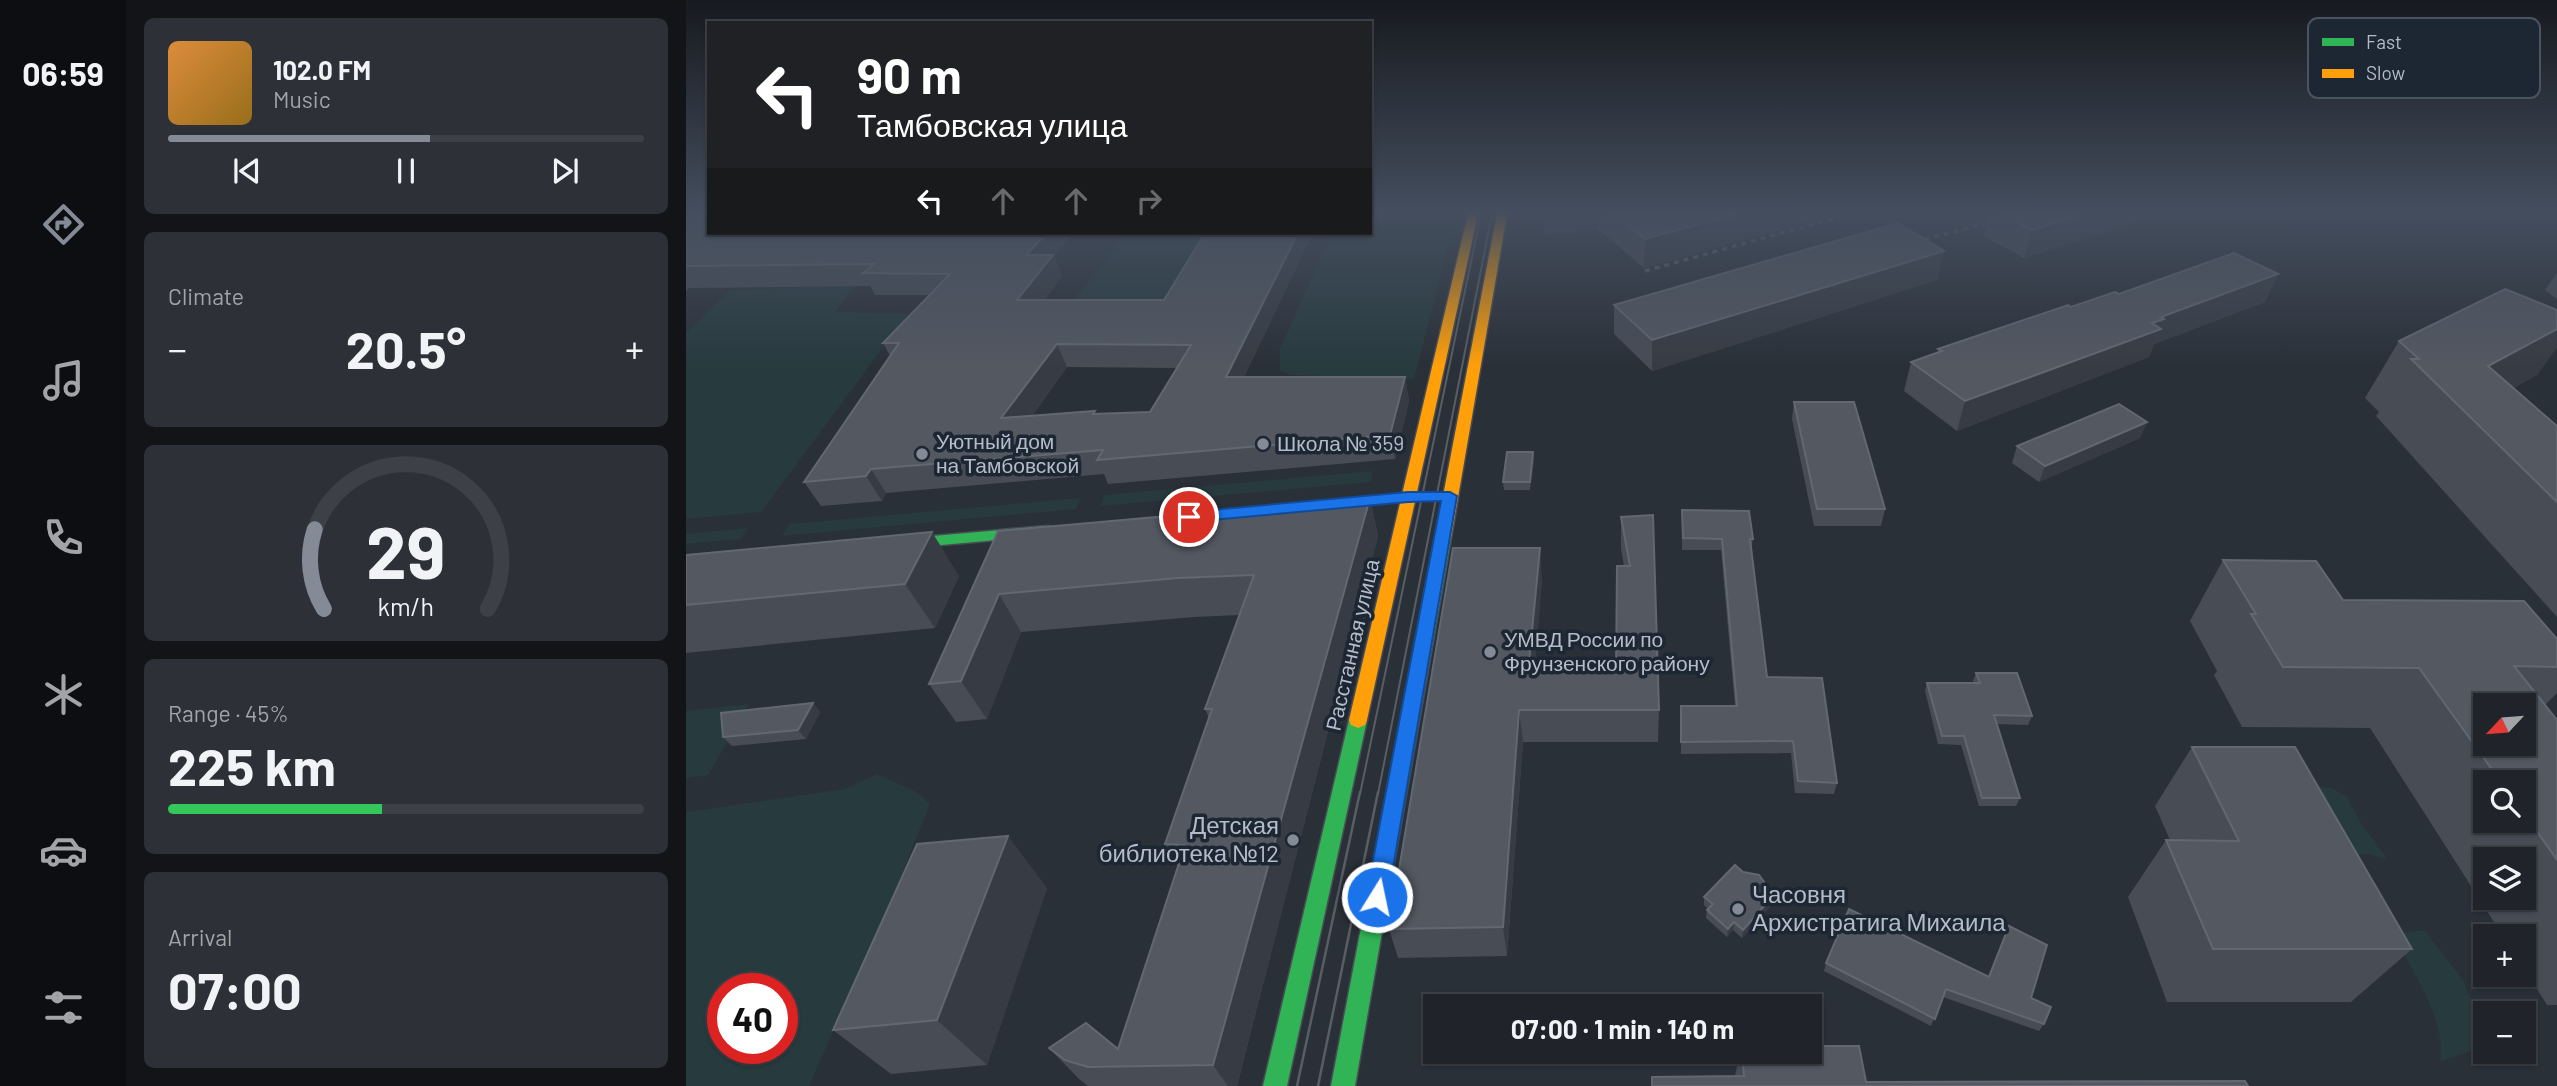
<!DOCTYPE html>
<html lang="en">
<head>
<meta charset="utf-8">
<style>
  :root { --surface:#20242a; --page:#2d3036; --text:#f1f3f6; --muted:#a2a4a8; --line:#3d4147; --accent:#848b96 }
  body { margin:0; font-family:Barlow,sans-serif; background:var(--page); color:var(--text); height:100vh; display:flex; flex-direction:column; font-size:26px; white-space:nowrap }
  * { box-sizing:border-box; margin:0 }
  p { font-size:23px; color:var(--muted) }
  .icon { flex:none; width:38px; height:38px; fill:none; stroke:currentColor; stroke-width:2; stroke-linecap:round; stroke-linejoin:round }
  .map { position:relative; flex:1; overflow:hidden }
  .details { display:flex; flex-direction:column; gap:18px; padding:18px; background:#121417; width:560px }
  .details>* { flex:none }
  .hud { position:absolute; left:21px; top:21px; width:665px; height:214px; border-radius:0px; box-shadow:0 2px 5px #0004,0 0 0 2px var(--line); background:#202124; color:#fff; overflow:hidden }
  .needle { width:46px; rotate:244deg }
  .fabs { position:absolute; left:1787px; top:693px; display:grid; gap:14px }
  .fabs a { display:grid; place-items:center; width:63px; height:63px; border-radius:0px; background:var(--surface); box-shadow:0 2px 5px #0004,0 0 0 2px var(--line); font-size:35px }
  .speed { position:absolute; left:21px; top:973px; display:flex; gap:14px; font-size:35px; font-weight:700; text-align:center }
  .speed>* { display:grid; place-content:center; width:91px; height:91px; border-radius:50%; background:var(--surface); box-shadow:0 2px 5px #0004,0 0 0 2px var(--line); line-height:1 }
  .speed .limit { border:10px solid #d22; background:#fff; color:#111 }
  .pin { position:absolute; display:grid; place-items:center; width:60px; height:60px; color:#fff; margin:-30px; border:4px solid #fff; border-radius:50%; box-shadow:0 2px 7px #0007 }
  .me { position:absolute; width:77px; margin:-38px; rotate:10deg; stroke-linejoin:round; filter:drop-shadow(0 0 5px #0008) }
  .turn { display:flex; align-items:center; gap:24px; height:147px; padding:0 35px; font-size:32px }
  .turn .icon { width:91px; height:91px; stroke-width:2.5 }
  .turn b { display:block; font-size:49px; line-height:60px }
  .lanes { display:flex; align-items:center; height:66px; padding:0 35px; background:#0003; justify-content:center; gap:35px; direction:ltr }
  .lanes .off { opacity:.35 }
  .big { font-size:52px; font-weight:700; line-height:1.1 }
  .details .widget { flex:1; display:flex; flex-direction:column; justify-content:center; gap:10px; min-width:0; padding:0 24px; border-radius:10px; background:var(--page) }
  .details .dial { align-items:center; gap:0 }
  .dial svg { height:182px; overflow:visible; fill:none; stroke:var(--line); stroke-width:7; stroke-linecap:round; text-anchor:middle }
  .dial text { fill:var(--text); stroke:none }
  .song { display:flex; align-items:center; gap:21px }
  .cover { width:84px; height:84px; border-radius:10px; background:linear-gradient(135deg,hsl(30 70% 55%),hsl(40 70% 35%)) }
  .played { height:7px; border-radius:4px; background:linear-gradient(90deg,var(--accent) 55%,var(--line) 55%) }
  .keys { display:flex; justify-content:space-around; direction:ltr }
  .heat { display:flex; justify-content:space-between; align-items:center; font-size:38px; direction:ltr }
  .charge { height:10px; border-radius:5px; background:linear-gradient(90deg,#34c759 45%,var(--line) 0) }
  .trip { position:absolute; left:737px; top:994px; width:399px; height:70px; border-radius:0px; background:var(--surface); box-shadow:0 2px 5px #0004,0 0 0 2px var(--line); font-weight:700; line-height:70px; text-align:center }
  main { display:flex; flex:1; min-height:0 }
  .menu { display:flex; flex-direction:column; width:126px; justify-content:space-around; align-items:center; background:#0d0e11; color:var(--muted) }
  .menu .icon { width:49px; height:49px }
  .menu .on { color:var(--accent) }
  .menu b { font-size:32px; color:var(--text) }
  .map>svg:first-child { display:block }
</style>
</head>
<body>
<main>
<nav class="menu">
<b>06:59</b>
<svg class="icon on" aria-label="directions" viewBox="0 0 24 24"><path d="M12 3l9 9-9 9-9-9zM9 14v-3h6M13 9l2 2-2 2"/></svg>
<svg class="icon" aria-label="music" viewBox="0 0 24 24"><path d="M9 18V5l10-2v13"/><circle cx="6" cy="18" r="3"/><circle cx="16" cy="16" r="3"/></svg>
<svg class="icon" aria-label="phone" viewBox="0 0 24 24"><path d="M5 4h4l2 5-3 2q2 4 5 5l2-3 5 2v4C11 20 4 13 5 4z"/></svg>
<svg class="icon" aria-label="climate" viewBox="0 0 24 24"><path d="M12 3v18M4 7l16 10M4 17L20 7"/></svg>
<svg class="icon" aria-label="car" viewBox="0 0 24 24"><path d="M5 17H2v-5l4-1 3-4h7l3 4 3 1v5h-3M9 17h6M6 11h13"/><circle cx="7" cy="17" r="2"/><circle cx="17" cy="17" r="2"/></svg>
<svg class="icon" aria-label="filters" viewBox="0 0 24 24"><path d="M4 7h16M4 17h16"/><circle cx="9" cy="7" r="2"/><circle cx="15" cy="17" r="2"/></svg>
</nav>
<section class="details">
<div class="widget">
<div class="song"><i class="cover"></i><div><b>102.0 FM</b><p>Music</p></div></div>
<div class="played"></div>
<div class="keys"><svg class="icon" aria-label="previous" viewBox="0 0 24 24"><path d="M18 5L8 12l10 7zM5 5v14"/></svg><svg class="icon" aria-label="pause" viewBox="0 0 24 24"><path d="M8 5v14M16 5v14"/></svg><svg class="icon" aria-label="next" viewBox="0 0 24 24"><path d="M6 5l10 7-10 7zM19 5v14"/></svg></div>
</div>
<div class="widget"><p>Climate</p>
<div class="heat"><a>−</a><b class="big">20.5°</b><a>+</a></div>
</div>
<div class="widget dial"><svg viewBox="0 0 100 80">
<path d="M14 69A42 42 0 1 1 86 69"/>
<path d="M14 69A42 42 0 0 1 10 34" stroke="#848b96"/>
<text x="50" y="56" font-size="32" font-weight="700">29</text>
<text x="50" y="72" font-size="11">km/h</text>
</svg></div>
<div class="widget"><p>Range · 45%</p><b class="big">225 km</b><div class="charge"></div></div>
<div class="widget"><p>Arrival</p><b class="big">07:00</b></div>
</section>
<div class="map">
<svg width="1871" height="1086" viewBox="0 0 1871 1086">
  <rect width="100%" height="100%" fill="#2a3038"/>
  <g fill="#273a3e" fill-rule="evenodd">
    <polygon points="684,214 771,214 728,379 605,375 594,371 594,349 646,233 684,233"/>
    <polygon points="440,233 547,233 485,323 382,308"/>
    <polygon points="170,285 149,312 222,314 75,512 0,519 0,333 45,290"/>
    <polygon points="686,471 685,482 415,506 418,495"/>
    <polygon points="394,498 390,509 96,536 104,524"/>
    <polygon points="62,528 54,539 0,544 0,534"/>
    <polygon points="63,704 22,775 0,778 0,711"/>
    <path d="M191,774L230,792L244,804L208,894L123,1086H0V812L159,789ZM37,989H96V1048H37Z"/>
    <polygon points="1637,787 1646,788 1661,797 1675,823 1702,860 1682,854 1664,855 1630,788"/>
    <path d="M1702,930L1718,933L1738,930L1777,980L1796,1028L1795,1044L1790,1049L1754,1062C1760,1019 1729,977 1710,939Z"/>
  </g>
  <g fill="none" stroke-linecap="round" stroke-linejoin="round">
    <defs>
      <g id="fast">
        <polygon points="361,526 366,527 369,531 366,535 201,550 193,545 201,540"/>
        <polygon points="757,533 765,538 669,1086 645,1086 749,538"/>
        <polygon points="672,712 679,715 681,720 601,1086 577,1086 663,720 665,715"/>
      </g>
      <g id="slow">
        <polygon points="782,214 792,214 681,720 679,725 672,728 665,725 663,720"/>
        <polygon points="811,214 821,214 765,538 757,543 749,538"/>
      </g>
    </defs>
    <use href="#fast" stroke="#484c55" stroke-width="3"/>
    <use href="#slow" stroke="#484c55" stroke-width="3"/>
    <use href="#fast" fill="#30b455" fill-rule="evenodd"/>
    <use href="#slow" fill="#ff9f0a" fill-rule="evenodd"/>
    <g stroke="#595d64" stroke-width="2">
      <polyline points="674,794 795,214"/>
      <polyline points="692,794 806,214"/>
    </g>
    <g stroke="#595d64" stroke-width="2.5">
      <polyline points="611,1086 674,792"/>
      <polyline points="632,1086 692,792"/>
    </g>
    <g stroke="#595d64" stroke-width="3.5" stroke-dasharray="5 5" stroke-linecap="butt">
      <polyline points="1219,244 1338,214"/>
      <polyline points="959,271 1164,214"/>
    </g>
  </g>
  <g fill="#474c55" fill-rule="evenodd">
    <path d="M0,214L368,256L376,276L358,300H478L612,233H624L625,237L558,377H719L723,401L709,459L422,484L418,474L200,493L196,501L135,506L118,482L204,356L197,343L243,295H189L184,286L3,288L0,291ZM381,367L491,368L464,412L346,416Z"/>
    <polygon points="857,214 1151,214 958,268 912,229 858,235"/>
    <polygon points="1303,214 1477,214 1338,258 1298,236"/>
    <polygon points="1258,251 1251,280 966,371 928,334 928,305"/>
    <polygon points="1871,273 1871,299 1859,290"/>
    <polygon points="1592,274 1579,302 1468,344 1463,357 1271,431 1218,391 1225,362 1252,353 1252,349 1385,307 1433,294"/>
    <polygon points="1871,310 1871,347 1851,375 1827,388 1871,426 1871,617 1690,416 1693,412 1679,398 1713,341"/>
    <polygon points="1108,402 1199,509 1195,526 1128,526 1106,419"/>
    <polygon points="1461,422 1454,438 1353,482 1326,463 1331,446"/>
    <polygon points="847,452 848,460 844,490 818,490 817,482"/>
    <polygon points="684,498 692,536 551,1086 402,1086 393,1079 363,1048 432,1049 492,867 479,844 523,718 519,709 554,615 508,617 335,632 301,719 270,722 243,684 312,531"/>
    <polygon points="996,510 1067,539 1065,549 1081,677 1151,783 1148,794 1109,793 1105,753 995,754 995,706 1049,706 1035,550 996,550"/>
    <polygon points="935,517 973,710 972,742 837,742 821,956 712,958 703,929 856,580 848,673 930,673 938,566 935,549"/>
    <polygon points="0,555 273,576 249,628 0,653"/>
    <path d="M1537,560L1657,600L1871,639V693L1859,705L1871,720V1005H1861L1838,968V936H1817L1684,728L1556,727L1528,675L1531,671L1504,621ZM1799,782H1838V821H1799ZM1799,859H1838V898H1799Z"/>
    <polygon points="1290,673 1346,716 1342,725 1311,724 1334,798 1330,806 1293,806 1275,745 1252,744 1239,691 1241,683 1288,683 1287,681"/>
    <polygon points="127,703 134,712 120,739 46,746 37,737"/>
    <polygon points="1506,747 1726,949 1665,1002 1481,1002 1442,897 1480,840 1484,840 1469,806"/>
    <polygon points="1057,872 1079,889 1086,904 1056,938 1047,930 1041,937 1020,918 1021,910 1022,909 1018,905 1018,897"/>
    <polygon points="361,888 301,1065 205,1074 147,1030"/>
    <polygon points="1323,926 1345,998 1358,1024 1353,1031 1257,997 1245,1026 1138,971 1140,963 1302,976 1319,934"/>
    <polygon points="1054,1052 1124,1052 1180,1082 1562,1086 965,1086 966,1077 1049,1076"/>
  </g>
  <g fill="#373c44">
    <polygon points="857,214 912,214 912,229 858,235"/>
    <polygon points="1051,214 1151,214 958,268 959,239"/>
    <polygon points="1399,214 1477,214 1338,258 1346,230"/>
    <polygon points="361,233 388,233 368,256 376,276 341,322 331,300 340,255"/>
    <polygon points="612,233 624,233 625,237 547,400 540,377"/>
    <polygon points="1258,251 1251,280 966,371 966,340"/>
    <polygon points="1592,274 1579,302 1468,344 1463,357 1271,431 1279,401 1466,323 1475,317"/>
    <polygon points="1871,329 1871,347 1851,375 1781,414 1802,366"/>
    <polygon points="371,344 381,367 327,442 315,418"/>
    <polygon points="719,377 723,401 709,459 704,435"/>
    <polygon points="1461,422 1454,438 1353,482 1359,466"/>
    <polygon points="847,452 848,460 844,490 844,482"/>
    <polygon points="185,469 200,493 196,501 180,476"/>
    <polygon points="684,498 692,536 551,1086 542,1086 527,1065"/>
    <polygon points="246,532 273,576 249,628 219,584"/>
    <polygon points="854,548 856,580 846,705 842,673"/>
    <polygon points="313,594 335,632 301,719 275,681"/>
    <polygon points="127,703 134,712 120,739 112,730"/>
    <polygon points="833,710 837,742 821,956 817,927"/>
    <polygon points="322,836 361,888 301,1065 251,1020"/>
    <polygon points="1087,896 1086,904 1056,938 1057,930"/>
    <polygon points="1048,922 1047,930 1041,937 1042,929"/>
  </g>
  <g fill="#535861" stroke="#626872" stroke-width="2" fill-rule="evenodd">
    <path d="M0,214H23V233H361L340,255H367L331,300H478L519,233H612L540,377H719L704,435L411,460L417,450L185,469L180,476L118,482L213,343H197L264,274L177,273L188,264L0,266ZM371,344L505,345L464,412L407,414L409,411L315,418Z"/>
    <polygon points="928,214 1051,214 959,239"/>
    <polygon points="1316,214 1399,214 1346,230"/>
    <polygon points="1212,223 1258,251 966,340 928,305"/>
    <polygon points="1548,253 1592,274 1475,317 1478,319 1466,323 1475,329 1279,401 1225,362 1256,351 1252,349 1382,305 1385,307 1429,292 1433,294"/>
    <polygon points="1819,289 1871,310 1871,329 1802,366 1871,426 1871,502 1725,359 1733,359 1713,341"/>
    <polygon points="1108,402 1168,402 1199,509 1131,509"/>
    <polygon points="1433,404 1461,422 1359,466 1331,446"/>
    <polygon points="821,452 847,452 844,482 817,482"/>
    <polygon points="684,498 527,1065 402,1067 379,1060 363,1048 400,1023 432,1049 499,845 479,844 526,709 519,709 568,575 492,578 313,594 275,681 243,684 312,531"/>
    <polygon points="996,510 1063,511 1067,539 1064,539 1081,677 1136,678 1151,783 1112,781 1107,741 995,742 995,706 1051,706 1036,539 997,538"/>
    <polygon points="967,515 973,710 833,710 817,927 703,929 767,548 854,548 842,673 930,673 931,566 944,566 935,517"/>
    <polygon points="246,532 219,584 0,605 0,555"/>
    <path d="M1537,560L1630,561L1657,600L1838,601L1871,639V667L1828,666L1871,720V860L1838,813V782H1815L1733,668L1597,667L1565,614H1570ZM1799,705H1838V744H1799Z"/>
    <polygon points="1290,673 1331,673 1346,716 1308,715 1334,798 1296,798 1278,736 1256,736 1241,683 1294,683"/>
    <polygon points="127,703 112,730 37,737 35,713"/>
    <polygon points="1506,747 1609,747 1726,949 1527,949 1480,840 1553,841"/>
    <polygon points="322,836 251,1020 147,1030 231,844"/>
    <polygon points="1049,865 1057,872 1073,875 1078,882 1079,889 1087,896 1057,930 1048,922 1042,929 1021,910 1027,904 1018,897"/>
    <polygon points="1163,909 1303,977 1323,926 1361,945 1345,998 1365,1007 1358,1024 1260,989 1249,1019 1140,963"/>
    <polygon points="1124,1046 1173,1046 1180,1082 1559,1081 1562,1086 966,1086 966,1077 1058,1076 1056,1052 1124,1052"/>
  </g>
  <linearGradient id="sky" x2="0" y2="1"><stop stop-color="#171a1f"/><stop offset="0.58" stop-color="#444e5e"/><stop offset="1" stop-color="#444e5e" stop-opacity="0"/></linearGradient>
  <rect width="1871" height="366" fill="url(#sky)"/>
  <polygon fill="#1a73e8" stroke="#114b97" stroke-width="2" points="722,492 764,492 771,496 702,897 699,904 691,907 684,904 680,897 755,501 722,502 503,522 496,517 503,512"/>
  <g fill="#848b96" stroke="#1d2633" stroke-width="2.5">
    <circle cx="577" cy="444" r="7"/>
    <circle cx="236" cy="454" r="7"/>
    <circle cx="804" cy="652" r="7"/>
    <circle cx="607" cy="840" r="7"/>
    <circle cx="1052" cy="909" r="7"/>
  </g>
  <g text-anchor="middle" stroke-width="7" stroke-linejoin="round" paint-order="stroke">
    <g font-size="21" fill="#b4bcc9" stroke="#1d2633" text-anchor="start">
      <text x="250" y="449">Уютный дом<tspan x="250" dy="24">на Тамбовской</tspan></text>
      <text x="591" y="451">Школа № 359</text>
      <text x="818" y="647">УМВД России по<tspan x="818" dy="24">Фрунзенского району</tspan></text>
    </g>
    <g font-size="21" fill="#b4bcc9" stroke="#1d2633">
      <text transform="translate(667 645) rotate(-77)" y="7">Расстанная улица</text>
    </g>
    <g font-size="24" fill="#b4bcc9" stroke="#1d2633" text-anchor="end">
      <text x="593" y="834">Детская<tspan x="593" dy="28">библиотека №12</tspan></text>
      <text x="1066" y="903" text-anchor="start">Часовня<tspan x="1066" dy="28">Архистратига Михаила</tspan></text>
    </g>
  </g>
  <rect x="1622" y="18" width="232" height="80" rx="10" fill="#1d2633" stroke="#4a5360" stroke-width="2"/>
  <rect x="1636" y="38" width="32" height="8" fill="#30b455"/>
  <rect x="1636" y="69" width="32" height="9" fill="#ff9f0a"/>
  <g font-size="19" fill="#b4bcc9">
    <text x="1680" y="49">Fast</text>
    <text x="1680" y="80">Slow</text>
  </g>
</svg>
<div class="fabs">
<a><svg class="needle" viewBox="-14 -14 28 28"><path d="M0-13l5 13h-10z" fill="#e53935"/><path d="M0 13l5-13h-10z" fill="#a2a4a8"/></svg></a>
<a><svg class="icon" aria-label="search" viewBox="0 0 24 24"><circle cx="10" cy="10" r="6"/><path d="M15 15l6 6"/></svg></a>
<a><svg class="icon" aria-label="layers" viewBox="0 0 24 24"><path d="M12 4l9 5-9 5-9-5zM3 14l9 5 9-5"/></svg></a>
<a>+</a>
<a>−</a>
</div>
<div class="speed"><div class="limit">40</div></div>
<div class="pin" style="left:503px;top:517px;background:#d93025"><svg class="icon" aria-label="arrive" viewBox="0 0 24 24"><path d="M6 21V4h12l-3 4 3 4H6"/></svg></div>
<svg class="me" style="left:691px;top:897px" viewBox="-20 -20 40 40"><circle r="17" fill="#1a73e8" stroke="#fff" stroke-width="3"/><path d="M0-11L8 9 0 5-8 9z" fill="#fff"/></svg>
<div class="trip">07:00 · 1 min · 140 m</div>
<div class="hud">
<div class="turn"><svg class="icon" aria-label="left" viewBox="0 0 24 24"><path d="M17 20v-9H6M10 6l-5 5 5 5"/></svg><div><b>90 m</b>Тамбовская улица</div></div>
<div class="lanes"><svg class="icon" aria-label="left" viewBox="0 0 24 24"><path d="M17 20v-9H6M10 6l-5 5 5 5"/></svg><svg class="icon off" aria-label="ahead" viewBox="0 0 24 24"><path d="M12 20V5M6 11l6-6 6 6"/></svg><svg class="icon off" aria-label="ahead" viewBox="0 0 24 24"><path d="M12 20V5M6 11l6-6 6 6"/></svg><svg class="icon off" aria-label="right" viewBox="0 0 24 24"><path d="M7 20v-9h11M14 6l5 5-5 5"/></svg></div>
</div>
</div>
</main>
</body>
</html>
